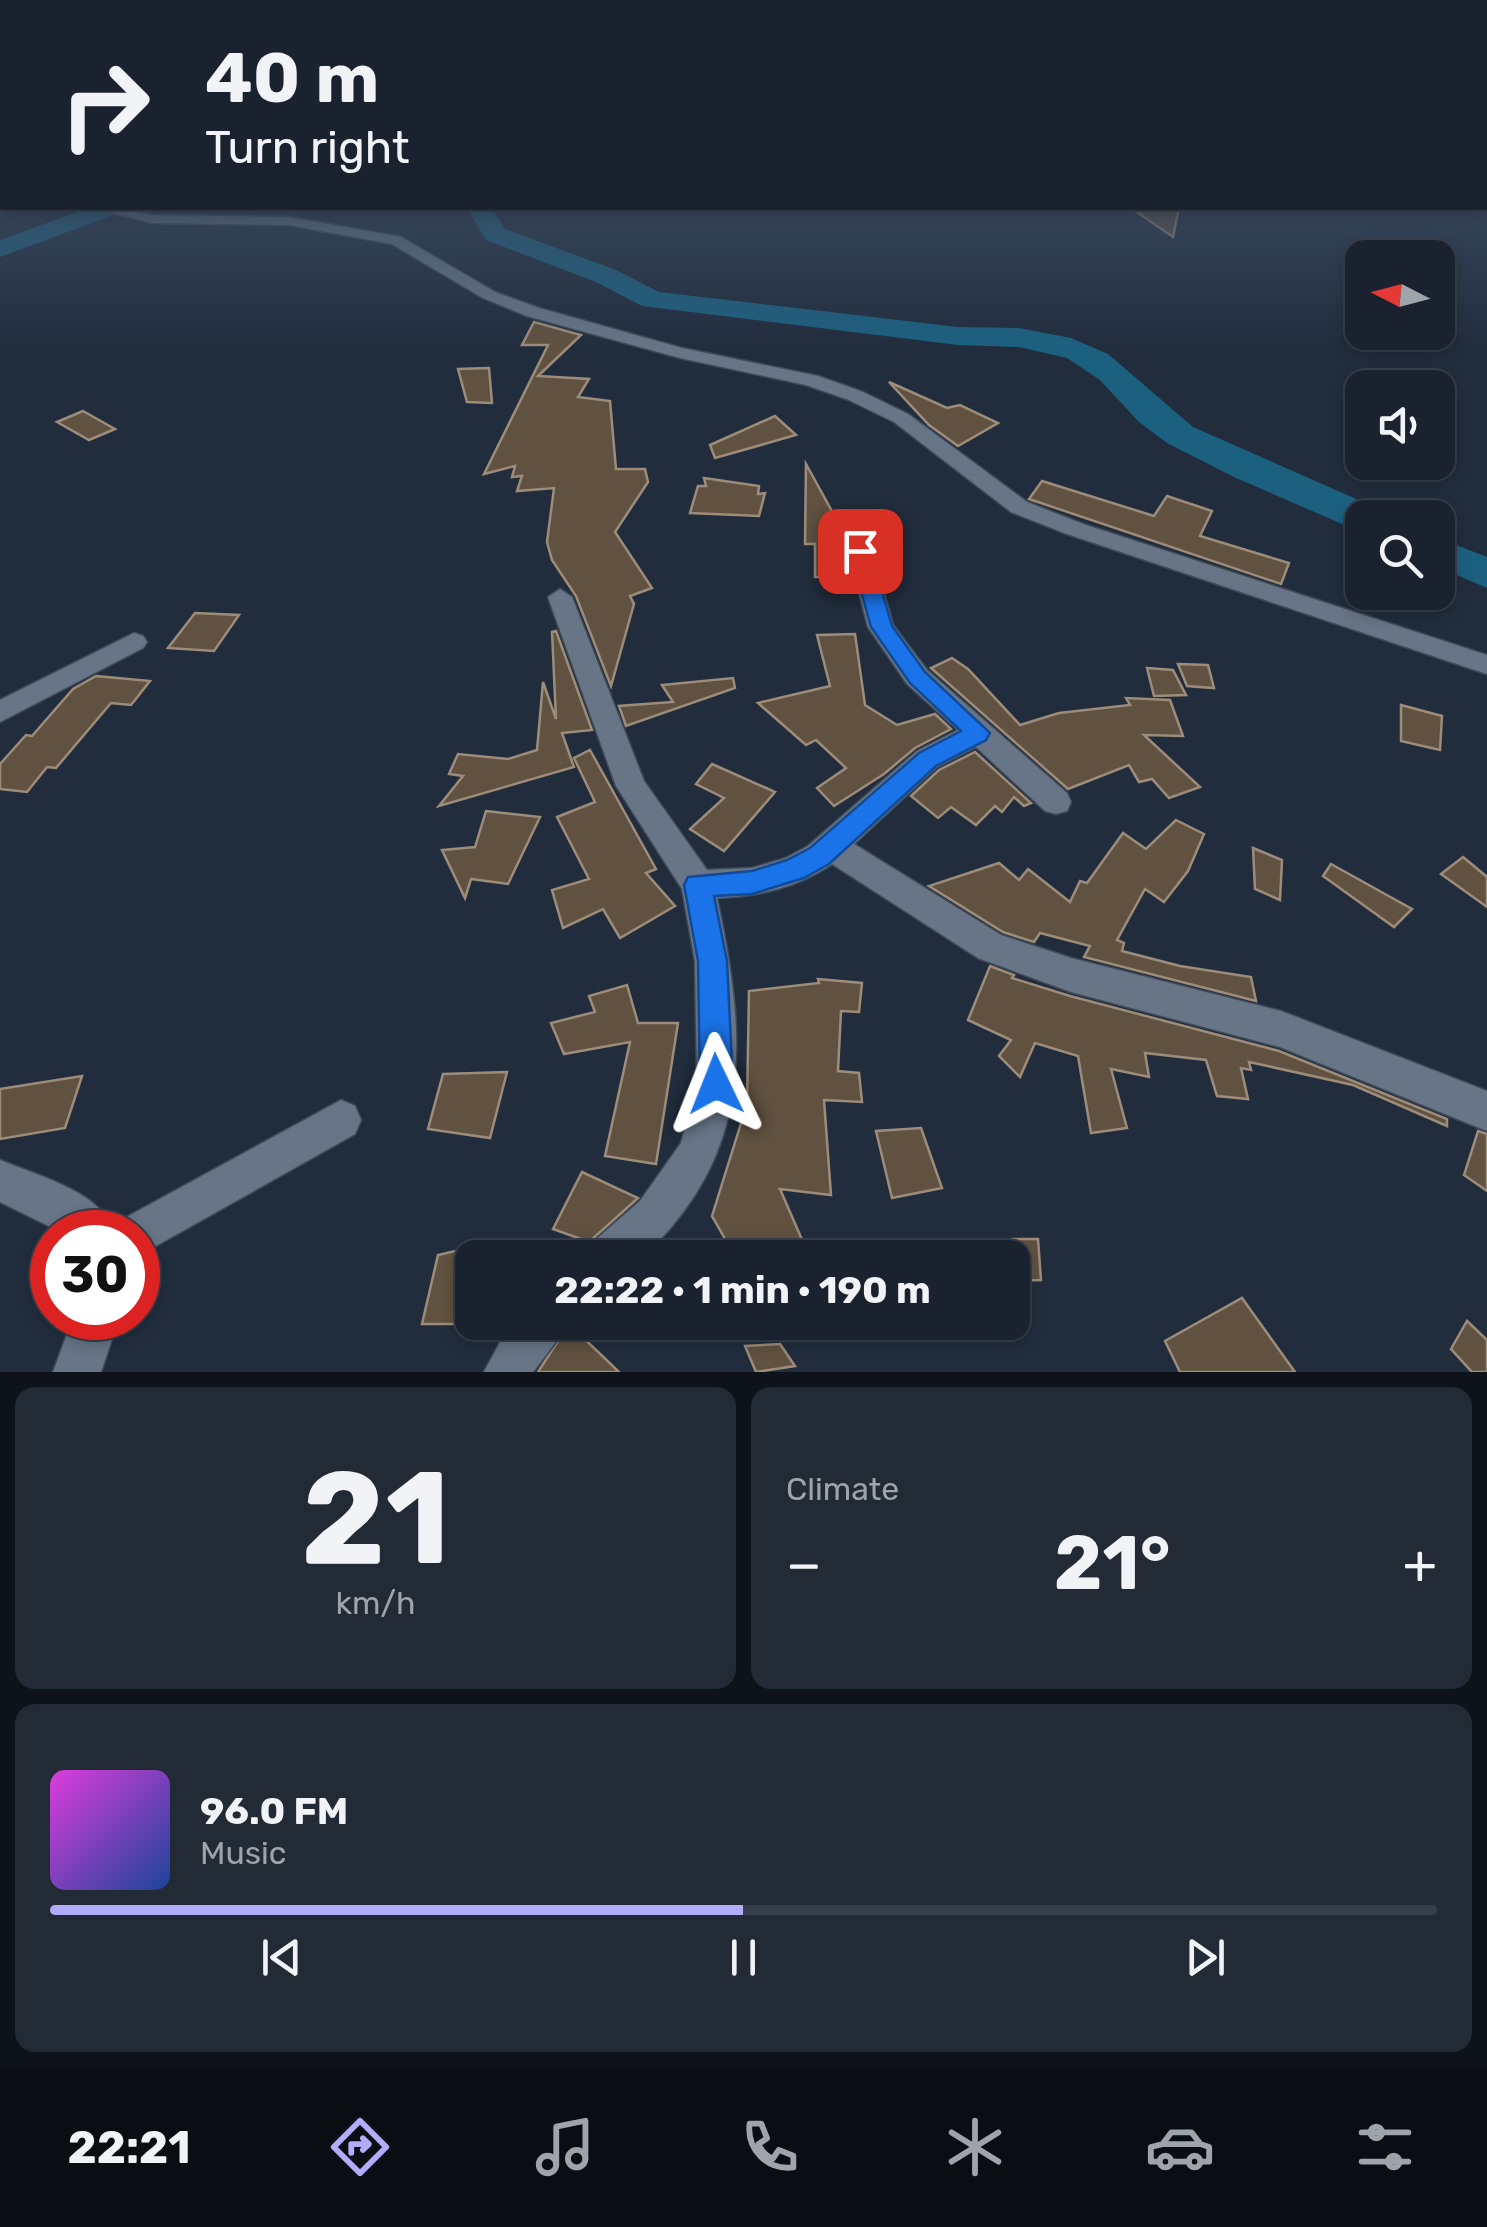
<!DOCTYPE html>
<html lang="en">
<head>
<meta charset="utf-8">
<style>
  :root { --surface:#19222e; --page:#222a36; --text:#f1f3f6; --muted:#9fa4aa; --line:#373f4a; --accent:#b1adfa }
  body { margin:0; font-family:Rubik,sans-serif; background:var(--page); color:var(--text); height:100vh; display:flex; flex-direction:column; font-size:38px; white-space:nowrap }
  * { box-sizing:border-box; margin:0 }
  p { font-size:32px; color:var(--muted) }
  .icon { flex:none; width:55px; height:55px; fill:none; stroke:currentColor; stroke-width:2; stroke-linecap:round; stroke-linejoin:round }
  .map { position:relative; height:1372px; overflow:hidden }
  .sheet { display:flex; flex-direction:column; gap:15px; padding:15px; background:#0e1319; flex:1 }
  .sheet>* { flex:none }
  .banner { position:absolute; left:0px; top:0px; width:1488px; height:210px; box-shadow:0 5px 15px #0003,0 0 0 2px var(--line); background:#19222e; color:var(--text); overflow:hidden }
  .needle { width:65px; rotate:276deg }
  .fabs { position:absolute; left:1345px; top:240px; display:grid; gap:20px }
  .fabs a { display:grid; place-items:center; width:110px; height:110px; border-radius:20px; background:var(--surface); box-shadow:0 5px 15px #0003,0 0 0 2px var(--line); font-size:50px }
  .speed { position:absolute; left:30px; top:1210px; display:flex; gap:20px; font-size:50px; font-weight:700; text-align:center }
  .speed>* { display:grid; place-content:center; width:130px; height:130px; border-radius:50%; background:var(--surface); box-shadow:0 5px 15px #0003,0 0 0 2px var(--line); line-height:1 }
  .speed .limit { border:15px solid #d22; background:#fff; color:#111 }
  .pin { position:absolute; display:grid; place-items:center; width:85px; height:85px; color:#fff; margin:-42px; border-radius:20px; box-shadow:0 5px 15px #0006 }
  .me { position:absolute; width:110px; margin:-55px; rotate:358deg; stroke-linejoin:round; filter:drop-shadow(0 0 8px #0008) }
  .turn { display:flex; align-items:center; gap:35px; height:210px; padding:0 40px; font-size:45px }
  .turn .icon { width:130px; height:130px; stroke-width:2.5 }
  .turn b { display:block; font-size:70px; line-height:85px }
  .big { font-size:75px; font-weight:700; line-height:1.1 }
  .sheet .widget { flex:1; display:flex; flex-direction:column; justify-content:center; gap:15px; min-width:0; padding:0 35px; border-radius:20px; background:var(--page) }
  .sheet .dial { align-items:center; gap:0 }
  .dial b { font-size:130px; line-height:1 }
  .song { display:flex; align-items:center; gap:30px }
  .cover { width:120px; height:120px; border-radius:15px; background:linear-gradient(135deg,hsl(300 70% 55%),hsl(220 70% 35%)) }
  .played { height:10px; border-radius:5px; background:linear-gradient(90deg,var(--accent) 50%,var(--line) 50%) }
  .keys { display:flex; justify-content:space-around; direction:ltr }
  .heat { display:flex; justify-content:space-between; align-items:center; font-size:55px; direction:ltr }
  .sheet .tiles { flex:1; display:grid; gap:15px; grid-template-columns:1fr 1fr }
  .widget:last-child { grid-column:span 2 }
  .trip { position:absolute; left:455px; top:1240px; width:575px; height:100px; border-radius:20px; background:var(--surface); box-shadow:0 5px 15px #0003,0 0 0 2px var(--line); font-weight:700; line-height:100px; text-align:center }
  .menu { display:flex; height:160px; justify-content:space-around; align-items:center; background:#0a0e12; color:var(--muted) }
  .menu .icon { width:70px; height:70px }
  .menu .active { color:var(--accent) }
  .menu b { font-size:45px; color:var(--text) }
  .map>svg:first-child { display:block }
</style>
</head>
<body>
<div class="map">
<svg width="1487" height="1372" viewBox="0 0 1487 1372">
  <rect width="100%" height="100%" fill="#212d3d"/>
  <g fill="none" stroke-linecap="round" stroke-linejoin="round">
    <g fill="#1c6080" fill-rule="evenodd">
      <polygon points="88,208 122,208 119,213 0,257 0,240"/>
      <polygon points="467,208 491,208 505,229 616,270 659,292 958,327 1019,328 1071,338 1108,354 1193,427 1379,509 1384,518 1362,518 1362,530 1349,527 1234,477 1167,443 1139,422 1100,380 1067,358 1019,347 958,345 642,306 596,282 486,240"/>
      <polygon points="1438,538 1487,557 1487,588 1438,567"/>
    </g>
  </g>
  <g fill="#605140" stroke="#9d8c7a" stroke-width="2.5">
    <polygon points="1131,208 1179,208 1173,237"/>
    <polygon points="534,322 581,335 538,376 589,379 578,397 610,401 616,469 645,469 648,482 615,532 652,588 630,596 634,604 611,686 576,596 552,560 547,542 554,488 517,491 522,476 512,477 515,466 484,474 548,345 522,345"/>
    <polygon points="489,368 492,403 467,402 458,369"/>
    <polygon points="889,382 947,408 960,405 998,423 958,446 929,425"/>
    <polygon points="83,411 115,429 89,440 57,422"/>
    <polygon points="775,416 796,435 715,458 710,445"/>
    <polygon points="806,464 839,524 879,520 888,545 871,546 858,541 846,548 847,577 815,577 815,544 805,544"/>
    <polygon points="704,478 759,486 758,494 765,493 759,516 690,513 698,486 706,486"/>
    <polygon points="1042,481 1154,516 1167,496 1212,511 1200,536 1289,563 1281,584 1029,499"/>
    <polygon points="195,613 239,615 214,651 168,648"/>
    <polygon points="556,631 592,730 562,733 574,767 439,806 463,776 449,774 458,754 508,759 537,750 543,682 556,719 552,632"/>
    <polygon points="855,634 865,705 897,725 935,714 951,729 915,748 884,774 834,806 817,788 846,768 816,740 806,745 758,703 830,686 817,635"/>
    <polygon points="952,658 968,669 1020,725 1059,713 1130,705 1126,698 1170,700 1183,736 1144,735 1200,787 1169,798 1152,779 1139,782 1129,765 1068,789 931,668"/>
    <polygon points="1178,664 1208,665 1214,688 1187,686"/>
    <polygon points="1147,668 1173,670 1186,695 1154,696"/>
    <polygon points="96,676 150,681 131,705 111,703 56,768 47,767 27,792 0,789 0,764 26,735 32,736 73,689"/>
    <polygon points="733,678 735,688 626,726 619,706 673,702 662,685"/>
    <polygon points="1401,705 1442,716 1440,750 1401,741"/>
    <polygon points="590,750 656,869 646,873 675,906 620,938 603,909 563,928 552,890 589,879 557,817 595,802 574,758"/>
    <polygon points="975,752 1031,803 1024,806 1014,797 1002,812 995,806 976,825 951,807 938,818 911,796 939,770"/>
    <polygon points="712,764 775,792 724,851 690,829 724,798 696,784"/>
    <polygon points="486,811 540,817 508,884 471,879 465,898 442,850 475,847"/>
    <polygon points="1176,820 1204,834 1188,871 1164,902 1145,889 1117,940 1124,943 1122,951 1180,966 1251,977 1256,1001 1084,957 1090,946 1040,933 1034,942 1003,932 929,886 999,863 1019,880 1028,869 1070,902 1080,881 1087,883 1123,833 1146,849"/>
    <polygon points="1253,848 1282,860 1280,900 1255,889"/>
    <polygon points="1463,857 1487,877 1487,907 1441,874"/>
    <polygon points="1331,864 1412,909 1394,927 1323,876"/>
    <polygon points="990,966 1014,975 1012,978 1070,996 1279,1051 1447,1119 1447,1126 1353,1085 1249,1062 1251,1070 1241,1068 1248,1099 1217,1096 1206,1060 1145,1053 1149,1077 1111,1069 1127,1128 1091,1133 1078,1056 1035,1043 1020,1077 999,1056 1011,1040 968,1020"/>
    <polygon points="818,979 862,983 859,1012 841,1011 838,1071 859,1073 862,1102 824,1100 831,1195 780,1189 810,1258 736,1258 712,1216 747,1104 749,991 819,983"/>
    <polygon points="627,985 638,1023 678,1023 656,1164 605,1156 630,1042 564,1054 551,1023 595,1012 589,996"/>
    <polygon points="507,1072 490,1138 428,1129 443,1074"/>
    <polygon points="82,1076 65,1128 0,1139 0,1089"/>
    <polygon points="921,1128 942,1188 892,1198 876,1131"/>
    <polygon points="1478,1131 1487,1134 1487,1191 1464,1175"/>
    <polygon points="582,1172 638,1198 589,1242 553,1229"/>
    <polygon points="1012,1239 1038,1239 1041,1280 1012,1281"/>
    <polygon points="472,1247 472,1324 422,1324 438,1255"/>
    <polygon points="1242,1298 1295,1372 1180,1372 1165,1341"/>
    <polygon points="1467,1321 1487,1340 1487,1372 1472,1372 1451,1349"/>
    <polygon points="569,1324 619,1372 538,1372"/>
    <polygon points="780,1344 795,1366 756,1372 745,1346"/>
  </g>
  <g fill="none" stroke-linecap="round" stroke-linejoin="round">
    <defs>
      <g id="service">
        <polygon points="2,158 2,162 0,163 0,159"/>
        <polygon points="2,180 2,184 0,185 0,181"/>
        <polygon points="0,207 8,208 0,211"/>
      </g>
      <g id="minor">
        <polygon points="92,208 116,208 152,215 289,217 401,237 495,292 539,308 682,348 818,376 863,392 908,414 1027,502 1083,524 1487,655 1487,674 1067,534 1011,512 894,422 849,400 806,385 680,358 527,316 483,298 392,244 289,225 152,223"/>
        <path d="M860,544L872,551L893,625L927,670L1067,793L1071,802L1067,811L1056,814L1045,811L976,747L937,767L854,844L1001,935L1071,958L1281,1011L1487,1091V1131L1280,1047L1071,992L978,958L832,864C797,888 759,896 717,898C747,1039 755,1152 642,1258H587L593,1242L640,1201L681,1143L697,1085L695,961L682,889L616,786L548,597L560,589L572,597L644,781L707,870L752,868L786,858L808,846L917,751L958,730L907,684L868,627L848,551Z"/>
        <polygon points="134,633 143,636 147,642 143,648 0,722 0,700"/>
        <polygon points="341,1100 355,1106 361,1120 355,1134 138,1256 138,1232 117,1232 123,1219"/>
        <path d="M0,1160C38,1176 100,1191 115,1232H61L0,1202Z"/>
        <polygon points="73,1318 119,1318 101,1372 53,1372"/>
        <polygon points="511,1322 566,1322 559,1338 533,1372 484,1372"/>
      </g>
    </defs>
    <use href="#service" stroke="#404b58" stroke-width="4"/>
    <use href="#minor" stroke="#404b58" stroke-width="3"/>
    <use href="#service" fill="#677587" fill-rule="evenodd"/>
    <use href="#minor" fill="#677587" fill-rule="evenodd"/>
  </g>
  <linearGradient id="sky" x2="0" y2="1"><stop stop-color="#121922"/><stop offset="0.45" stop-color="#3d4c62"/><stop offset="1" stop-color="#3d4c62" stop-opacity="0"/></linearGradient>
  <rect width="1487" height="350" fill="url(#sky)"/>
  <polygon fill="#1a73e8" stroke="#114b97" stroke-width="2.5" points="860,545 870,551 892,626 925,672 990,733 986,740 936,766 829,864 804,878 752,894 714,896 727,961 733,1084 728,1096 716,1101 705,1096 700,1084 698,961 684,885 688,877 752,871 787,860 810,848 919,753 961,731 910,683 871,627 850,551"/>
</svg>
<div class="fabs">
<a><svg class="needle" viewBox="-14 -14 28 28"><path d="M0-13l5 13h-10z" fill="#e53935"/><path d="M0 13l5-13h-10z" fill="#9fa4aa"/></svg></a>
<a><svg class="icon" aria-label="sound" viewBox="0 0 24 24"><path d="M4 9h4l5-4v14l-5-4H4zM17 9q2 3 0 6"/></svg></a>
<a><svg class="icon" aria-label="search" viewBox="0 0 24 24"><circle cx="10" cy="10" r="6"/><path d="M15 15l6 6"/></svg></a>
</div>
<div class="speed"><div class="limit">30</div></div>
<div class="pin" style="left:860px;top:551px;background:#d93025"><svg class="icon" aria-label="arrive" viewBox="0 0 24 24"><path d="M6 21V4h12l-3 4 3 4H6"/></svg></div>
<svg class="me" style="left:716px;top:1084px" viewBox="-20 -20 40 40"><path d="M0-17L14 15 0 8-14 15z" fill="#1a73e8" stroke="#fff" stroke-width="4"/></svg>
<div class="trip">22:22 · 1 min · 190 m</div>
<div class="banner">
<div class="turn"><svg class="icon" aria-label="right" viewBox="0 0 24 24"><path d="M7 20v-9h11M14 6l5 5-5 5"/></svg><div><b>40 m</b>Turn right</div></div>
</div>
</div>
<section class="sheet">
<div class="tiles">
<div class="widget dial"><b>21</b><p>km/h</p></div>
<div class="widget"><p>Climate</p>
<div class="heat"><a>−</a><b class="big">21°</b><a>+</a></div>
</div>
<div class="widget">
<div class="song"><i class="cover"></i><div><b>96.0 FM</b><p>Music</p></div></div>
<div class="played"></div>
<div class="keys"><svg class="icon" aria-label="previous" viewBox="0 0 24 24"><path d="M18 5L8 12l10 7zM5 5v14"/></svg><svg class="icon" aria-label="pause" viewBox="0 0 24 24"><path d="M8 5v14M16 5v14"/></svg><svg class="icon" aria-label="next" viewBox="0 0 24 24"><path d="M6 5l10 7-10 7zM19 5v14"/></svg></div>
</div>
</div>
</section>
<nav class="menu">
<b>22:21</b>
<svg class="icon active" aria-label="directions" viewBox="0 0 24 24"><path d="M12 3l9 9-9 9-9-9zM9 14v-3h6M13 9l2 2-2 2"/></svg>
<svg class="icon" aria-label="music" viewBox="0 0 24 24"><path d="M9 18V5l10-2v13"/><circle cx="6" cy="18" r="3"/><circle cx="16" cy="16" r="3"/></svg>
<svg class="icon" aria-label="phone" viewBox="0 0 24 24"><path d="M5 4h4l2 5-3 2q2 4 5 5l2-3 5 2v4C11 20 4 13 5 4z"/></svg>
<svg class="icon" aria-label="climate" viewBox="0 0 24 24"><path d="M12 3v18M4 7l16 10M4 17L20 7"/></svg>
<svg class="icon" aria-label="car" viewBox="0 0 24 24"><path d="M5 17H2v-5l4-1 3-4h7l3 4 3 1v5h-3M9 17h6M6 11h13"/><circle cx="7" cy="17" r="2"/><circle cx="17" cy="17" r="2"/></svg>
<svg class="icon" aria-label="filters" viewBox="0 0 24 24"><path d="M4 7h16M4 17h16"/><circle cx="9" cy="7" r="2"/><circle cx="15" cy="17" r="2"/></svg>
</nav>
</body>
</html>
